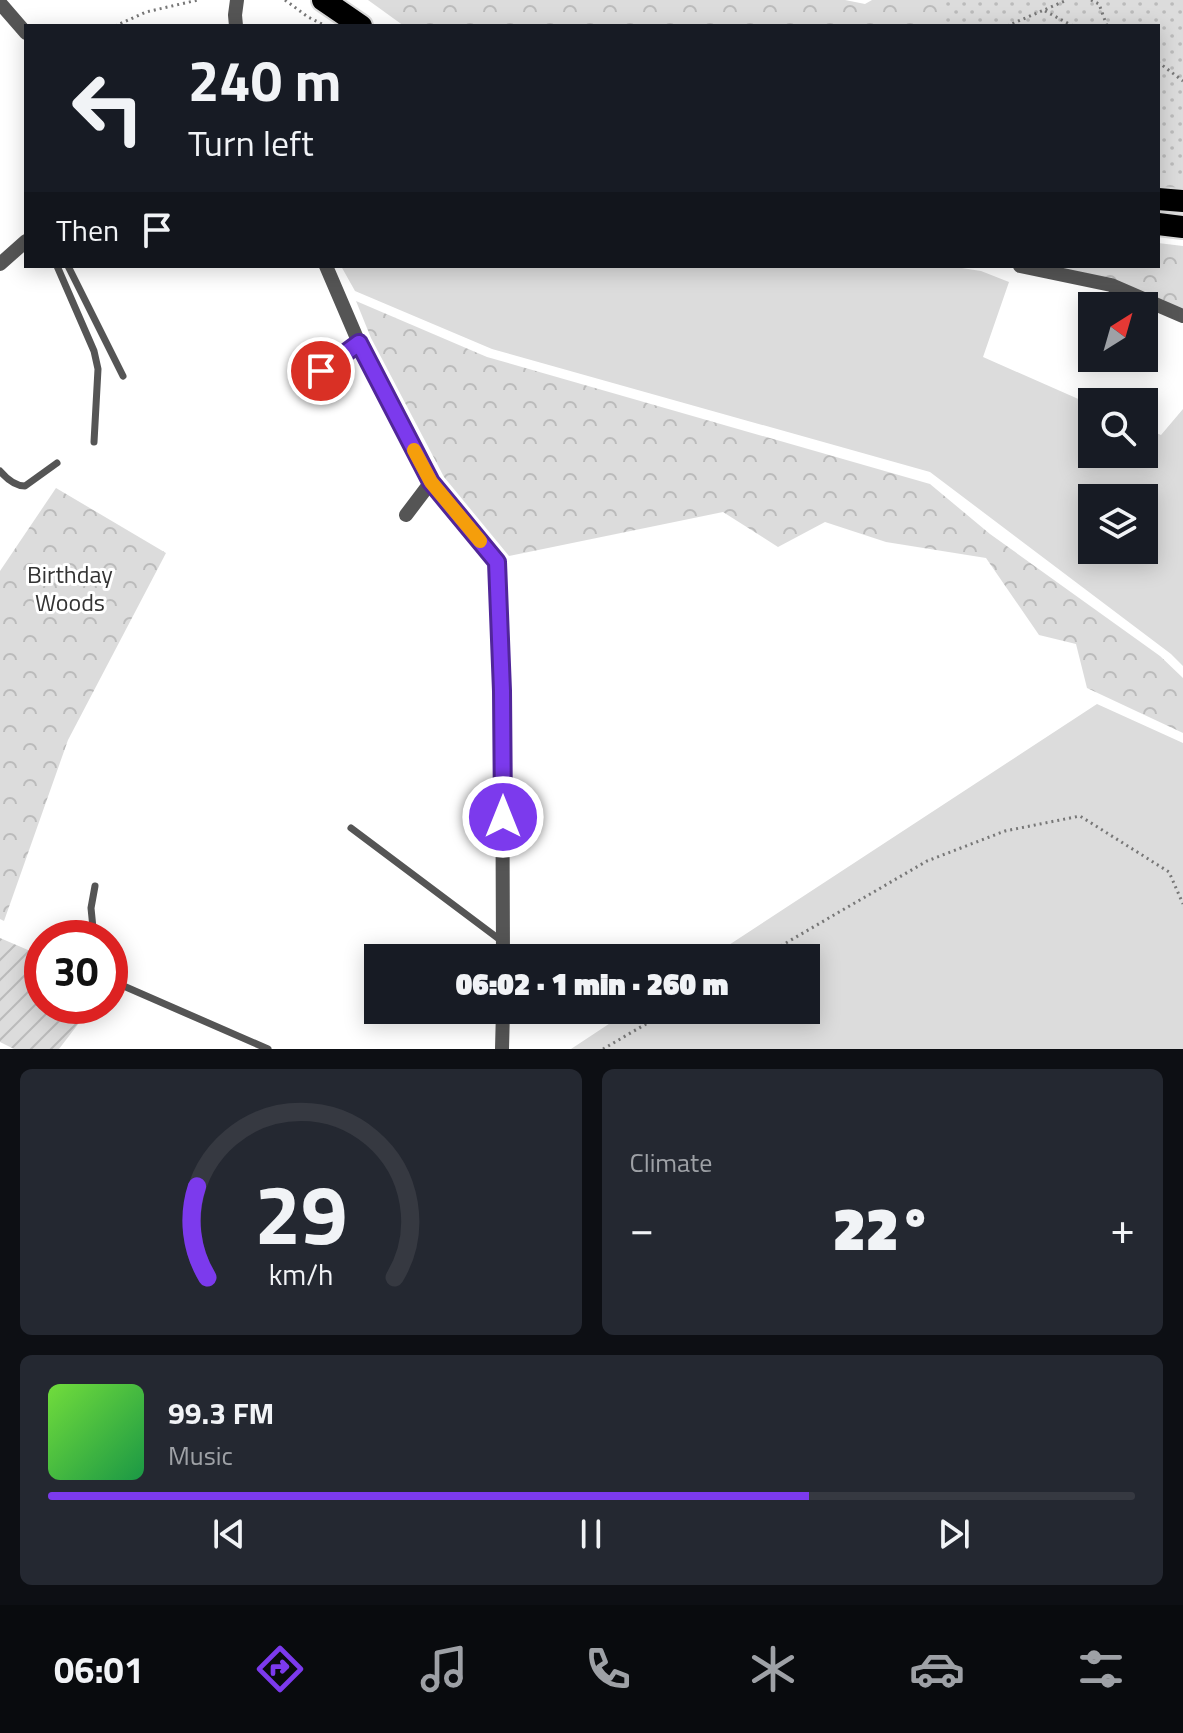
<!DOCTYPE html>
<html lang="en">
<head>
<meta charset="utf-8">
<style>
  :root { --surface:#171b24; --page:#242831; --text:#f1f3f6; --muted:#9ea1a6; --line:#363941; --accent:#7c3aed }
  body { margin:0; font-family:"Titillium Web",sans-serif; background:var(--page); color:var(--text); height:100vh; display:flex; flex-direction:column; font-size:30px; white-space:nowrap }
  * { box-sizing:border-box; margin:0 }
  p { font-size:26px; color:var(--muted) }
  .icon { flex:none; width:44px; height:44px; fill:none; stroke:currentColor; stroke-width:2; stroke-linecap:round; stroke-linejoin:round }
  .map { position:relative; height:1049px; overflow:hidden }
  .details { display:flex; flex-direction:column; gap:20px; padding:20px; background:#0d0f14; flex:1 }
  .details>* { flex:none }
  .banner { position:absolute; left:24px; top:24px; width:1136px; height:244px; border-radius:0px; box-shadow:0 4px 20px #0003; background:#171b24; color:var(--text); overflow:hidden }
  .needle { width:52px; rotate:37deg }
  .controls { position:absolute; left:1078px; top:292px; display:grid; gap:16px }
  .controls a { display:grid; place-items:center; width:80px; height:80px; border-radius:0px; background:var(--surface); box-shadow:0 4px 20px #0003; font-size:40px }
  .speed { position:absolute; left:24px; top:920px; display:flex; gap:16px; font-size:40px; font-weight:700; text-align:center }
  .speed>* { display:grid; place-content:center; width:104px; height:104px; border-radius:50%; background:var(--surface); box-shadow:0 4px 20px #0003; line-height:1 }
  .speed .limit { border:12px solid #d22; background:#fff; color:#111 }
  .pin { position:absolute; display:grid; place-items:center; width:68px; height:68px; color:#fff; margin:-34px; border:4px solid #fff; border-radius:50%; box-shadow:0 2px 8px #0007 }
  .me { position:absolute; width:88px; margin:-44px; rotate:0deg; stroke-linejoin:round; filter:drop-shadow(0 0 6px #0008) }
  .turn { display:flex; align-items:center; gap:28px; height:168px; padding:0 32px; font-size:36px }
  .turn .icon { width:104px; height:104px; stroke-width:2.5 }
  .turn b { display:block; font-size:56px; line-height:68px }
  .then { display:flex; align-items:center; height:76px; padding:0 32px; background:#0003; gap:16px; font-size:30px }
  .big { font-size:60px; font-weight:800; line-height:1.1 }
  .details .card { flex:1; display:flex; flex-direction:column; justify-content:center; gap:12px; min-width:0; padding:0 28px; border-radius:12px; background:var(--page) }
  .details .dial { align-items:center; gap:0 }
  .dial svg { height:208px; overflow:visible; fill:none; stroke:var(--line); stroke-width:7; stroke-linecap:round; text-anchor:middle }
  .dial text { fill:var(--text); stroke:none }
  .song { display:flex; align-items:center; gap:24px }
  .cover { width:96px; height:96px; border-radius:12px; background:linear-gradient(135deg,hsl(100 70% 55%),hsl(140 70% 35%)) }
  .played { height:8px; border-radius:4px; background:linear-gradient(90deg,var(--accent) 70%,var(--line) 70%) }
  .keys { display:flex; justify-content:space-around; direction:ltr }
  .heat { display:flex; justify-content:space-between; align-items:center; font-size:44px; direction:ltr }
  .details .tiles { flex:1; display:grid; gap:20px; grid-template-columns:1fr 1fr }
  .card:last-child { grid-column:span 2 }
  .trip { position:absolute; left:364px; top:944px; width:456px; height:80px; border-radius:0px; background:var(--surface); box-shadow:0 4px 20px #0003; font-weight:800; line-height:80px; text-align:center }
  .tabs { display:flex; height:128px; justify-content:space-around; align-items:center; background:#090b0e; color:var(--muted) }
  .tabs .icon { width:56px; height:56px }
  .tabs .selected { color:var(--accent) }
  .tabs b { font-size:36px; color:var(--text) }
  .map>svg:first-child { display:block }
</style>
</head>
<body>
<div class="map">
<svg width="1183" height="1049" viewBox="0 0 1183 1049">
  <defs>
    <pattern id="forest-crowns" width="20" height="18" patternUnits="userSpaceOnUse" patternTransform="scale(2)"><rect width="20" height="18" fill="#dcdcdc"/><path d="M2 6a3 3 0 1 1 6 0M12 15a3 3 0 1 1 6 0" fill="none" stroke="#bbb"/></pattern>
    <pattern id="park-dots" width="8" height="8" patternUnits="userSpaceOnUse" patternTransform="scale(2)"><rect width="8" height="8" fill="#dcdcdc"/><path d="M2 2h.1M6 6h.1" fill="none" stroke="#bbb" stroke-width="1.8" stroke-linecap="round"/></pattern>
    <pattern id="garden-furrows" width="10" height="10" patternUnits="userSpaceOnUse" patternTransform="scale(2)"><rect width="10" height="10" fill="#dcdcdc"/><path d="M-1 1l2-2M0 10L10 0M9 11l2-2" fill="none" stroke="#bbb"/></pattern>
  </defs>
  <rect width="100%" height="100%" fill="#fff"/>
  <g fill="#dcdcdc" fill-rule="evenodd">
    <path d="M341,266H949L981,271L1009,282L983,357L1092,405V454H1144V428L1161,435L1183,409V666L1171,654L930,472L492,349L355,291ZM1092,498H1144V550H1092Z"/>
    <polygon points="1097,704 1183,743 1183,1049 571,1049 630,1010 806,1010 806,958 709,958"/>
  </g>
  <g fill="url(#forest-crowns)">
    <polygon points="368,0 845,0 865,4 872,0 1183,0 1183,189 1158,187 1158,26 404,26"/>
    <polygon points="1158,243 1183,246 1183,316 1046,266 1158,266"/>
    <polygon points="356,301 487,357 930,484 990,534 1160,656 1183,678 1183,733 1087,688 1076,644 1039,635 986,558 886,542 825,522 778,547 723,512 509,556 444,477 371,338"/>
    <polygon points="56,488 166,553 68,740 4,921 0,919 0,571"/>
  </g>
  <polygon fill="url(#park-dots)" points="943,0 1183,0 1183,176 1158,172 1158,26 944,26"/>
  <polygon fill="url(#garden-furrows)" points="0,938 42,956 42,1006 92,1006 59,1049 14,1049 0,1042"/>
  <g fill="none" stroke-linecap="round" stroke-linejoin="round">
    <defs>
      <g id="trunk">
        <polyline points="323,0 361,26"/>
        <polyline points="1158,199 1183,201"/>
        <polyline points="1158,224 1183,227"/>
      </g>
    </defs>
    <use href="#trunk" stroke="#dbdbdb" stroke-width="26"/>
    <g stroke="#777" stroke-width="3" stroke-dasharray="2 4" stroke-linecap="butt">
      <polyline points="285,0 308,17 326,26"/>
      <polyline points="1091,0 1099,4 1107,26"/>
      <polyline points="1045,11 1073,26"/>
      <polyline points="115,26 146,12 198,0"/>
      <polyline points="1007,26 1067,0"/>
      <polyline points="1158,62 1183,81"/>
      <polyline points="760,958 927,861 1005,831 1080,816 1169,872 1183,904"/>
      <polyline points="603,1049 670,1010"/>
    </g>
    <g stroke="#555" stroke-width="7">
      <polyline points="57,266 94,351 98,369 94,442"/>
      <polyline points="68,266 123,376"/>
      <path d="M0,471C6,478 14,486 25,486L57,463"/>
      <polyline points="351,828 503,942"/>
      <polyline points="94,938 91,908 95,886"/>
      <polyline points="110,975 119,984 268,1049"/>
    </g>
    <g stroke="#555" stroke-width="14">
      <polyline points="0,3 26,33"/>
      <polyline points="236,26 235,15 237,0"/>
      <polyline points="0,264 26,241"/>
      <polyline points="326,266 359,343 431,482 497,562 502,691 503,958"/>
      <polyline points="1020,266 1111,285 1183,316"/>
      <polyline points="302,386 359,343"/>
      <polyline points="406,515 431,482"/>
      <polyline points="502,1049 503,1010"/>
    </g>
    <use href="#trunk" stroke="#000" stroke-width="22"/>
  </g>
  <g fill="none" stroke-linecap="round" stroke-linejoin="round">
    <defs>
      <polyline id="route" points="321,371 359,343 431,482 497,562 502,691 503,817"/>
    </defs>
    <use href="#route" stroke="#51269a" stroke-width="20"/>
    <use href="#route" stroke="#7c3aed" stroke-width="14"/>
    <polyline stroke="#f59e0b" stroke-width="14" points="414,450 431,482 480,541"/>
  </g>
  <g text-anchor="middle" stroke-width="6" stroke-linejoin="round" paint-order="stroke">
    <g font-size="24" fill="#333" stroke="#fff">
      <text x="70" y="583">Birthday<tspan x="70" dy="28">Woods</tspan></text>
    </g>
  </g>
</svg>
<div class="controls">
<a><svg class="needle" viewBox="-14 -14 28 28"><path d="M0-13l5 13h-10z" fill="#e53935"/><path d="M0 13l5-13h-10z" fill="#9ea1a6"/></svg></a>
<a><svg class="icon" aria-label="search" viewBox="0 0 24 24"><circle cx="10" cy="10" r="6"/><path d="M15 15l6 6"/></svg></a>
<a><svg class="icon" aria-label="layers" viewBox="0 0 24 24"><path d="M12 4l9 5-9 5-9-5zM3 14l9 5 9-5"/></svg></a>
</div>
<div class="speed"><div class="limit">30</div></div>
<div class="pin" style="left:321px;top:371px;background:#d93025"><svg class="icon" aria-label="arrive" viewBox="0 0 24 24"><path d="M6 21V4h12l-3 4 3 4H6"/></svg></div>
<svg class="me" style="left:503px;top:817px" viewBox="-20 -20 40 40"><circle r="17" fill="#7c3aed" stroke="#fff" stroke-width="3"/><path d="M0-11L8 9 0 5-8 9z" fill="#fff"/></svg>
<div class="trip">06:02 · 1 min · 260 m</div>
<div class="banner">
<div class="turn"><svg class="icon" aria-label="left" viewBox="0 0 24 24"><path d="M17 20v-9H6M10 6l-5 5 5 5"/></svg><div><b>240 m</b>Turn left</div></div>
<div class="then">Then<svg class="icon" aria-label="arrive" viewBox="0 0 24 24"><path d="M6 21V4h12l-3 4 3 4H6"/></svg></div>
</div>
</div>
<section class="details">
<div class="tiles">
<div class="card dial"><svg viewBox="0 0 100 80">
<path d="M14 69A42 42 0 1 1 86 69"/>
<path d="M14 69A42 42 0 0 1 10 34" stroke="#7c3aed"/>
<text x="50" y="56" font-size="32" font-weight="700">29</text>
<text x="50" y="72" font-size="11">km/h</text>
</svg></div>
<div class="card"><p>Climate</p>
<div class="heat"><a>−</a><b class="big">22°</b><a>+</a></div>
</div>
<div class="card">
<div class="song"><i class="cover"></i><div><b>99.3 FM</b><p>Music</p></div></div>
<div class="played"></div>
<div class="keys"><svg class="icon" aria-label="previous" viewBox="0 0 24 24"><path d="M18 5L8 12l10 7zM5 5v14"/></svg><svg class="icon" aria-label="pause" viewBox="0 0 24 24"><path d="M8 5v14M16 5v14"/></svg><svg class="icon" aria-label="next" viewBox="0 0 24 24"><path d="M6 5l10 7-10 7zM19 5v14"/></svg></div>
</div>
</div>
</section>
<nav class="tabs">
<b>06:01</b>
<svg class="icon selected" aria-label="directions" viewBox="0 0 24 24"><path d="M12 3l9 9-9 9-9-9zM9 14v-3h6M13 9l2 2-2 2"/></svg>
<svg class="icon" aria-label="music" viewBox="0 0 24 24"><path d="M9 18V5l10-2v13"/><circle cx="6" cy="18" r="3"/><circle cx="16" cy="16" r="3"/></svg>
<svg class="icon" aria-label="phone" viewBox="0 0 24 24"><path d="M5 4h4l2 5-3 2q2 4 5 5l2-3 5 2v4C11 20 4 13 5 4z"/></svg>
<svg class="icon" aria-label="climate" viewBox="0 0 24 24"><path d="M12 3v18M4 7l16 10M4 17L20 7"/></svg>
<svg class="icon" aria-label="car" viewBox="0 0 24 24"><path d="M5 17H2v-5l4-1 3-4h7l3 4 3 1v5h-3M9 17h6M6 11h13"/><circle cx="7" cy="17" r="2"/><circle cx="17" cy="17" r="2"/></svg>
<svg class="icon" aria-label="filters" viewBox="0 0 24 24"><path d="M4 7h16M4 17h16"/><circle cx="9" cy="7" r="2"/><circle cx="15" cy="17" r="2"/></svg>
</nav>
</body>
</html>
